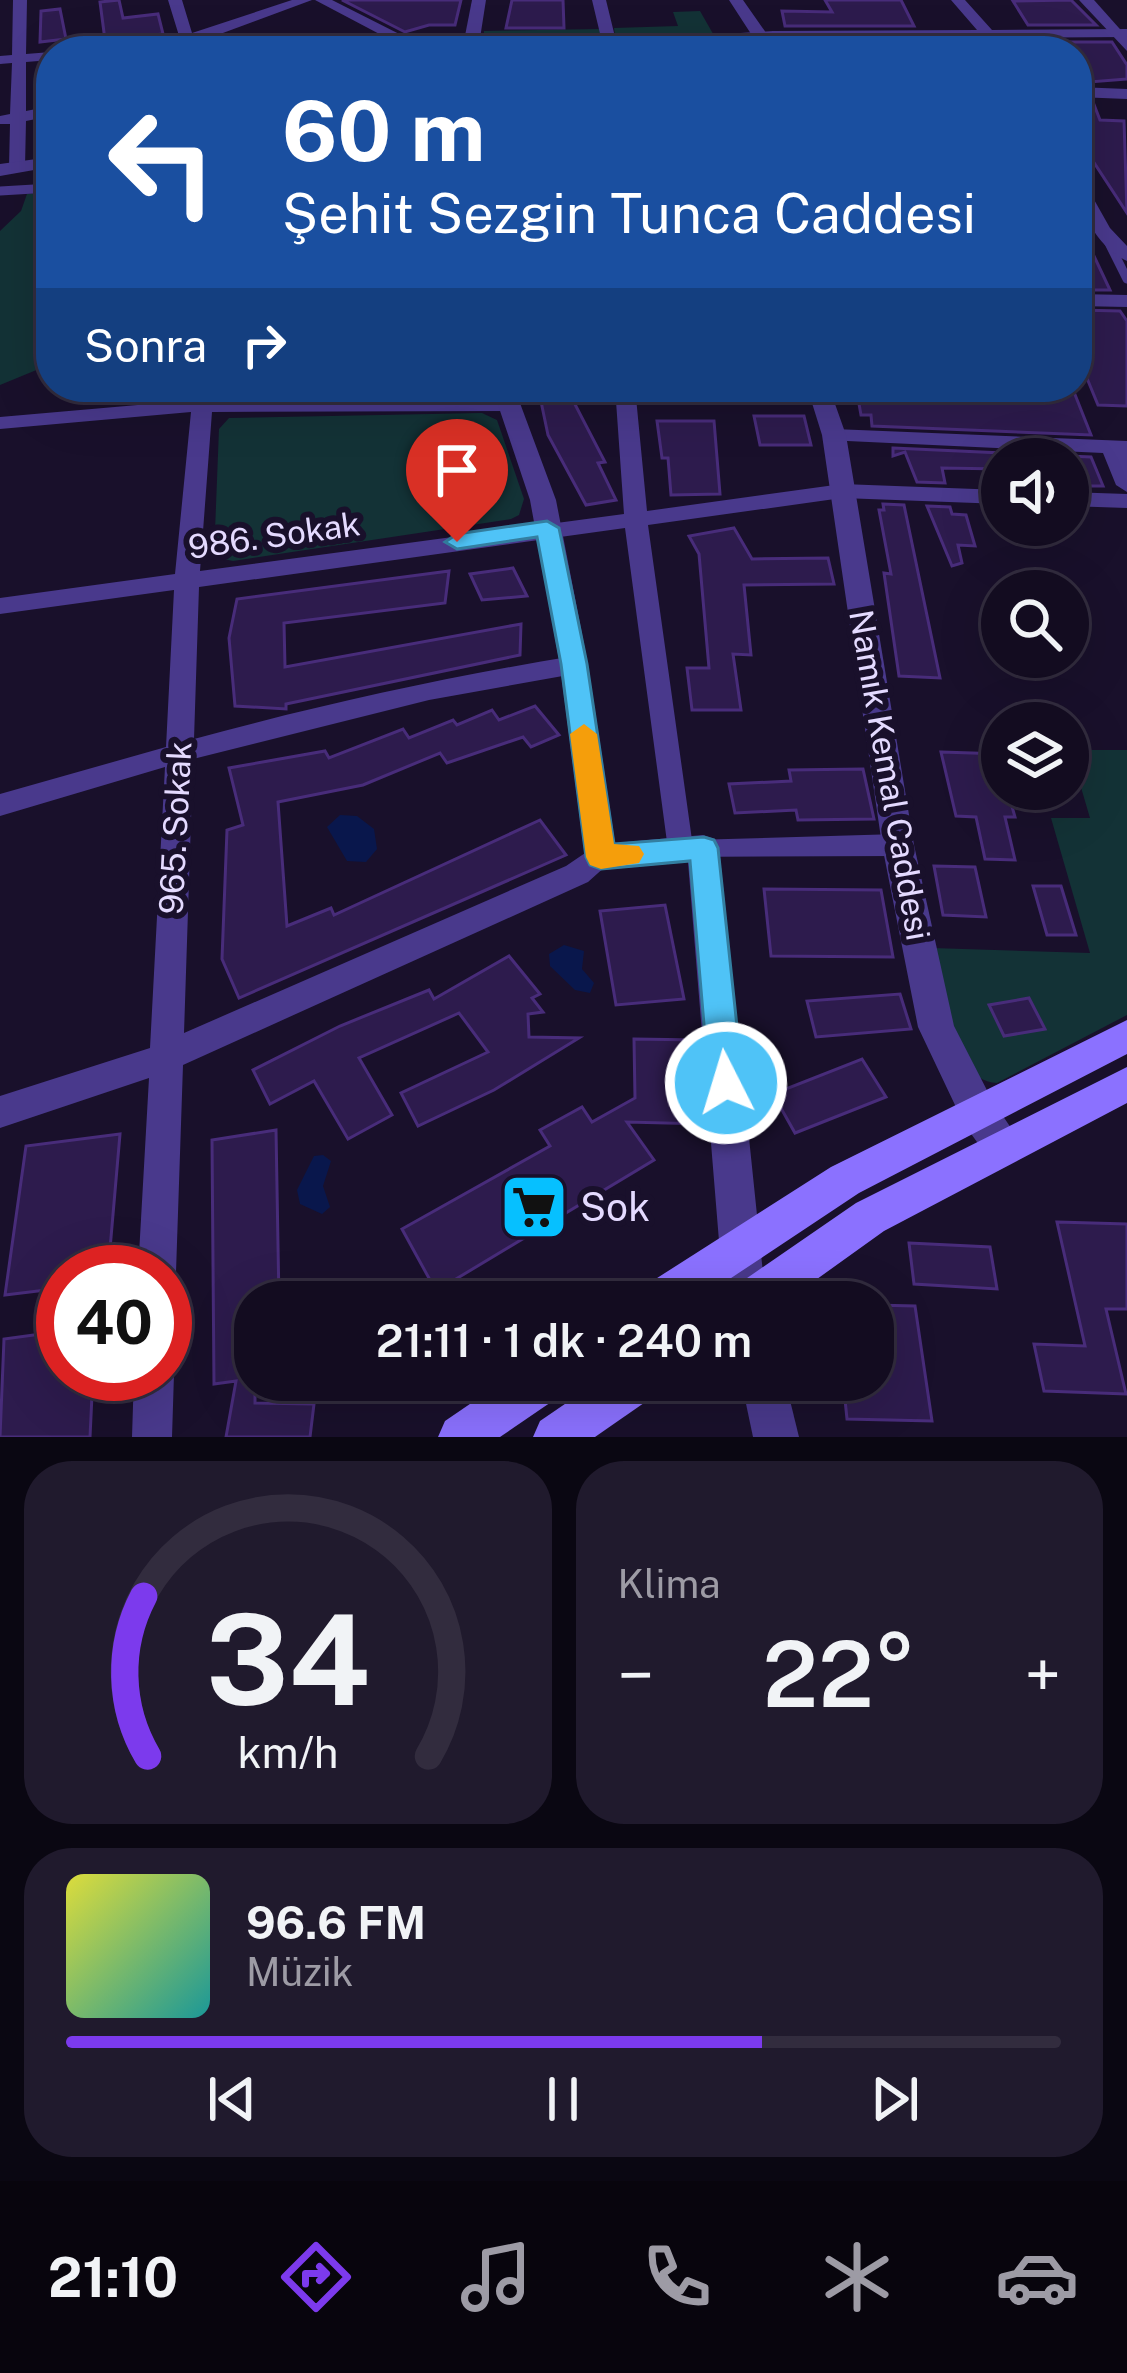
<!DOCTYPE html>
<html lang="tr">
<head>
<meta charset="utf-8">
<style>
  :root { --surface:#130c20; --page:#201a2d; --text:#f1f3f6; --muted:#9d9ba5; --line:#322c3e; --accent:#7c3aed }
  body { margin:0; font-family:"Public Sans",sans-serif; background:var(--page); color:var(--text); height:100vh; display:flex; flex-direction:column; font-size:45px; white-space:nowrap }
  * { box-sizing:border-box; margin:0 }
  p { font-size:39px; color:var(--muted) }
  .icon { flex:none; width:66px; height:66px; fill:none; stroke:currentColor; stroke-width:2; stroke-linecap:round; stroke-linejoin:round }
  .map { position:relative; height:1437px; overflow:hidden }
  .drawer { display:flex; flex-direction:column; gap:24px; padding:24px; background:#0a0712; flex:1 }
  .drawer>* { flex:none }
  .guide { position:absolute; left:36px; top:36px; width:1056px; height:366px; border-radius:48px; box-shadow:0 12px 48px #0002,0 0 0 3px var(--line); background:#1a4fa0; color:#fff; overflow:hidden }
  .fabs { position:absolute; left:981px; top:438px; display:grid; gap:24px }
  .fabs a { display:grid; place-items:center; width:108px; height:108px; border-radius:50%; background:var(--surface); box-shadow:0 12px 48px #0002,0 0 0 3px var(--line); font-size:60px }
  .speed { position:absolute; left:36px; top:1245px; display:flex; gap:24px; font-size:60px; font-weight:700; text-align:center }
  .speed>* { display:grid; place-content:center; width:156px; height:156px; border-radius:50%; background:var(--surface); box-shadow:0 12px 48px #0002,0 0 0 3px var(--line); line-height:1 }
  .speed .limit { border:18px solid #d22; background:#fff; color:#111 }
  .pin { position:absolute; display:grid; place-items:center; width:102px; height:102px; color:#fff; margin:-123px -51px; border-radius:50% 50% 50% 0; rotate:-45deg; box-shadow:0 0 12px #0007 }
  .pin .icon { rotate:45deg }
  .me { position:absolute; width:132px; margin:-66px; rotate:355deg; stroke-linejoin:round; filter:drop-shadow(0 0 9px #0008) }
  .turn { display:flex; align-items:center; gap:42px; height:252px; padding:0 48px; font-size:54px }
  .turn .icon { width:156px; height:156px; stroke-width:2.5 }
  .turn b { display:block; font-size:84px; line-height:102px }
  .then { display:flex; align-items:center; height:114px; padding:0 48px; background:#0003; gap:24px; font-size:45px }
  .big { font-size:90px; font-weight:600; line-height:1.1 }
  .drawer .tile { flex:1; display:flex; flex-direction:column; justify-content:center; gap:18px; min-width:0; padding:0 42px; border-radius:48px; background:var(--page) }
  .drawer .dial { align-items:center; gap:0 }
  .dial svg { height:312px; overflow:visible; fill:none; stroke:var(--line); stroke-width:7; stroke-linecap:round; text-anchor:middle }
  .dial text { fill:var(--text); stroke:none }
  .song { display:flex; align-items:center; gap:36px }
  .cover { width:144px; height:144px; border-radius:18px; background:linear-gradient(135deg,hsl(60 70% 55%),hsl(180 70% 35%)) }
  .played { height:12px; border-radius:6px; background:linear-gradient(90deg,var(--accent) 70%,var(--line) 70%) }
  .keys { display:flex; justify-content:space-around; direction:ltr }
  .heat { display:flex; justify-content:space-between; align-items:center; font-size:66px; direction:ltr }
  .drawer .tiles { flex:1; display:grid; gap:24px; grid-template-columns:1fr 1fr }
  .tile:last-child { grid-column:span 2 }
  .trip { position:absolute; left:234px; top:1281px; width:660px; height:120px; border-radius:48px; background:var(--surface); box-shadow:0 12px 48px #0002,0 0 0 3px var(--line); font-weight:600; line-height:120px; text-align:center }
  .dock { display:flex; height:192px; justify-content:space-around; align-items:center; background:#08050d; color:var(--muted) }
  .dock .icon { width:84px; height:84px }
  .dock .current { color:var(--accent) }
  .dock b { font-size:54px; color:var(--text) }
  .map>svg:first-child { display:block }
</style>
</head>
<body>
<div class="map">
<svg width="1127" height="1437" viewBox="0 0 1127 1437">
  <rect width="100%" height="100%" fill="#19102b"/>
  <g fill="#133236">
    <polygon points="700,11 716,39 616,41 614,28 678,26 673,12"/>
    <polygon points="601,29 601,43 484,47 484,31"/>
    <polygon points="51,192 51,364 0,385 0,231 21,211 27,194"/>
    <polygon points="482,413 497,420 524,499 519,515 511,519 233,561 214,557 219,429 229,418"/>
    <path d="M1070,750H1127V1015L997,1083C950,1082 942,987 932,948L1090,953L1051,818H1090Z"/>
  </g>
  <g fill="#09174c">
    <polygon points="340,815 357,816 374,829 377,849 366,862 347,861 327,827"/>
    <polygon points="564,945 584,951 582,969 594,983 590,993 575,990 550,966 549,954"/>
    <polygon points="323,1155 331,1161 323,1186 330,1207 322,1214 300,1204 297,1190 314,1156"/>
  </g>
  <g fill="#2d1b4d" stroke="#482c7a" stroke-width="3">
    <polygon points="119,0 123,18 158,14 163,34 105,40 100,2"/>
    <polygon points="342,0 461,0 455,25 429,25 405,32"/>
    <polygon points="512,0 563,0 564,28 506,28"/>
    <polygon points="825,0 901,0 914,26 785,26 782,11 832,12"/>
    <polygon points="1071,0 1096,25 1028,25 1013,1"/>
    <polygon points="60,9 66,39 40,42 41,11"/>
    <polygon points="1038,42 1112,42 1127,65 1127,79 1077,83 1077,51 1046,51"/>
    <polygon points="1077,101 1093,102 1100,120 1124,121 1127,213 1093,161 1077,115"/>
    <polygon points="1077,220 1102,273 1110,290 1077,290"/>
    <polygon points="1077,310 1120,311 1127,321 1127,406 1098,405 1077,354"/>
    <polygon points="538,387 566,387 605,462 598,463 616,500 586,505 548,435"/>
    <polygon points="856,387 1041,392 1039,387 1072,387 1091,435 872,426 871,415 861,415"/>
    <polygon points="754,416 804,416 811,445 760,445"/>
    <polygon points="657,421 714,421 720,494 671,495 668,458 662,458"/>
    <polygon points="893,448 1002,453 1002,469 942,468 945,483 917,482 905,452 893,456"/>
    <polygon points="1068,456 1091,457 1103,486 1071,486"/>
    <polygon points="883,504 904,505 940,678 899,676 884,573 891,574 879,510 884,510"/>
    <polygon points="927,506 950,507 952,514 966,515 975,546 958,545 962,563 952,566"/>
    <polygon points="734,528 752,559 828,558 834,584 744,585 751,655 733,654 741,710 692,710 687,668 709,668 699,554 689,536"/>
    <polygon points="513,568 527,596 482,600 470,574"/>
    <polygon points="449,571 445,603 284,623 285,667 521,624 520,655 286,704 286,709 235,706 229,638 237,599"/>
    <polygon points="535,706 559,735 531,747 523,737 447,763 440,753 363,785 278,802 287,926 331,908 334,915 540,820 566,855 239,998 222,959 227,830 243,825 229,768 325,751 329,758 403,729 409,738 453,720 457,725 492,710 499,720"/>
    <polygon points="941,752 1002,754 1002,789 1007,789 1015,817 1005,817 1015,860 985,859 976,817 956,816"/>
    <polygon points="863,769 874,819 798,820 796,810 735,813 729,784 791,781 789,770"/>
    <polygon points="934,866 975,867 986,917 943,915"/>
    <polygon points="1033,886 1061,886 1076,935 1047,935"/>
    <polygon points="764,889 881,890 893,957 771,956"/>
    <polygon points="665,905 684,999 616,1005 600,911"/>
    <polygon points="509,956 540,994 532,998 543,1012 528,1014 529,1037 579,1038 494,1090 418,1126 401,1093 488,1052 459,1013 359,1058 392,1115 348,1139 314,1081 270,1104 253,1070 340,1026 429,990 434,999"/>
    <polygon points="900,994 911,1029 816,1037 807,1001"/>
    <polygon points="1029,998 1045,1029 1004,1036 989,1005"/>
    <polygon points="634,1039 698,1040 705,1124 627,1122 654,1160 436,1291 402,1229 550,1146 540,1130 582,1107 592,1122 635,1098"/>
    <polygon points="862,1059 886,1097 795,1133 773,1094"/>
    <polygon points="276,1130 279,1302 255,1302 255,1403 314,1404 310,1437 226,1437 236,1381 214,1384 212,1140"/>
    <polygon points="120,1134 108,1272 63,1272 63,1288 5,1295 26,1146"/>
    <polygon points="1057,1222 1127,1224 1127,1309 1106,1309 1126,1394 1044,1391 1034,1344 1085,1346"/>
    <polygon points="909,1243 990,1247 997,1289 914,1284"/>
    <polygon points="873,1305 915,1306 932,1421 847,1419 843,1380 873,1380"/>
    <polygon points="63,1331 63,1374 101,1374 99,1394 92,1395 90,1437 0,1437 4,1339"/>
  </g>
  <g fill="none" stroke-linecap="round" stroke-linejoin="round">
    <g stroke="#49398c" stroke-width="9">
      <polyline points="0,191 51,188"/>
      <polyline points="1108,241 1127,279"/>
    </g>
    <g fill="#49398c" fill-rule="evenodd">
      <polygon points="13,0 27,0 26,54 51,52 51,60 26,62 26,111 51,106 51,116 26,121 25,167 17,172 9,167 10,124 0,124 0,116 10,114 12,63 0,64 0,56 12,55"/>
      <polygon points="168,0 182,0 192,33 292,0 312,0 185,47 95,51 180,39"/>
      <path d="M315,0H332L421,45L602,42L592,0H606L616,41L773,31L977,30L951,0H965L992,30L1127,29V37L1000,38L1003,42L996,46L985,38C789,39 594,51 399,51L404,47Z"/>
      <path d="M1077,179L1083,180L1110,228L1127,246V261C1098,248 1077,210 1077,179Z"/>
      <polygon points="1077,294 1127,295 1127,307 1077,306"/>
      <path d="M202,387H222L216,400L509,399L520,405L509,411L212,412L200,571L624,514L615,387H635L647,511L842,484L1002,490V504L842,498L648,525L692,840L898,834L908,837L913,845L908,853L898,856L669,857L625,528L199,587L194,739C319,705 446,677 574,656L587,665L574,674L429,700L193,759L184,1033L566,866L591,849H611L616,857L588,882L183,1065L176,1272L165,1287V1272H138L149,1078L0,1128V1096L150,1048L165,767L0,816V794L166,747L174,590L0,614V598L175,574L191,412L0,429V417L195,400Z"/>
      <polygon points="834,429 1127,441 1127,492 1116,485 1103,453 826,440 826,430"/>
      <polygon points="1068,492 1127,494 1127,508 1068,506"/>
      <polygon points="165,1359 174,1374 172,1437 132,1437 134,1374 165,1374"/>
    </g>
    <g fill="#49398c" fill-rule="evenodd">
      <polygon points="472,0 486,0 478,51 462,51"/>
      <polygon points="729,0 743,0 769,37 772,51 756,51 753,37"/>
      <polygon points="1079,0 1094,0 1127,37 1127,51"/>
      <polygon points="1077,87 1127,89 1127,99 1077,97"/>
      <polygon points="51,157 51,167 0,176 0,164"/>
      <polygon points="492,387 514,387 556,500 588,665 615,843 703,835 715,839 719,848 766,1302 724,1302 688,862 601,870 589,866 585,857 560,665 530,500"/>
      <polygon points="807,387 829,387 846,435 914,845 954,1026 992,1100 1024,1147 1018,1160 1004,1165 990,1160 964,1124 918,1027 882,845 822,435"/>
      <polygon points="741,1380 785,1380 799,1437 753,1437"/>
    </g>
    <g fill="#8b71ff" fill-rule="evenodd">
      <polygon points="1127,1020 1127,1054 859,1193 695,1302 637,1302 643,1287 831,1167"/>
      <polygon points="1127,1067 1127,1103 884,1231 785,1302 728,1302 734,1287 856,1203"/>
      <polygon points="505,1380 566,1380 560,1396 500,1437 438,1437 445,1421"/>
      <polygon points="600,1380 660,1380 654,1396 595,1437 533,1437 540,1421"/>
    </g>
  </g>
  <polygon fill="#4fc3f7" stroke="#337fa1" stroke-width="3" points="547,521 559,528 587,664 614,844 704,837 714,840 718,848 743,1083 738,1093 726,1098 714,1093 709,1083 690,861 601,869 590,865 586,857 561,664 537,537 457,549 445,542 457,534"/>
  <polygon fill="#f59e0b" points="584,724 597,734 614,844 639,846 644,854 639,863 601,869 590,865 586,857 570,734"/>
  <defs>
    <symbol id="supermarket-square" viewBox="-11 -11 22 22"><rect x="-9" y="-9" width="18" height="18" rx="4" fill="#06c0ff" stroke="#19102b"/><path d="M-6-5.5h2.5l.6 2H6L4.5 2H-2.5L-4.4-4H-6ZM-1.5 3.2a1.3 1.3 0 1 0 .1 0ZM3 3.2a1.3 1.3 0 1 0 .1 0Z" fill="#111"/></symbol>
  </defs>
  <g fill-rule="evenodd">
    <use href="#supermarket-square" x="496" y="1169" width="76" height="76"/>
  </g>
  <g text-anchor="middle" stroke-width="12" stroke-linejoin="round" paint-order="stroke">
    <g font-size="33" fill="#e4daff" stroke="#19102b">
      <text transform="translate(274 535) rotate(-8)" y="12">986. Sokak</text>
      <text transform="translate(890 775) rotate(80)" y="12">Namık Kemal Caddesi</text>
      <text transform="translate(175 828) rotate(-87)" y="12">965. Sokak</text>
    </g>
    <g font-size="39" fill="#e4daff" stroke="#19102b" text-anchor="start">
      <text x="580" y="1221">Sok</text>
    </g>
  </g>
</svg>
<div class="fabs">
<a><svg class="icon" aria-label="sound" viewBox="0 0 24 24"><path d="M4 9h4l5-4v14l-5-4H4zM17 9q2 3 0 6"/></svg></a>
<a><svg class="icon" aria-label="search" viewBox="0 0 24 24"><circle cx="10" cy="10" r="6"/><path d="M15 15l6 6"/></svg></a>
<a><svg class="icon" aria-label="layers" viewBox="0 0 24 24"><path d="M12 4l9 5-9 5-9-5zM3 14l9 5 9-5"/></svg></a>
</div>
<div class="speed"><div class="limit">40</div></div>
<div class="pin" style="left:457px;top:542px;background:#d93025"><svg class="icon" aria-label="arrive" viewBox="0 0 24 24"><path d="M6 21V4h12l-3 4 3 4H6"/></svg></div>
<svg class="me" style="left:726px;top:1083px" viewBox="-20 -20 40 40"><circle r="17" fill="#4fc3f7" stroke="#fff" stroke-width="3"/><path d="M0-11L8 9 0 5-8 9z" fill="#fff"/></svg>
<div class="trip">21:11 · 1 dk · 240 m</div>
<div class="guide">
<div class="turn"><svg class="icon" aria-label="left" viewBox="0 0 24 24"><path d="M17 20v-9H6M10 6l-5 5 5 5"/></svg><div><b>60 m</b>Şehit Sezgin Tunca Caddesi</div></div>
<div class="then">Sonra<svg class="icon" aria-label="right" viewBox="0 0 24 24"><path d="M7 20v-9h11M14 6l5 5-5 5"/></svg></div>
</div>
</div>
<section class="drawer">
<div class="tiles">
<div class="tile dial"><svg viewBox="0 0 100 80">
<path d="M14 69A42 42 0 1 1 86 69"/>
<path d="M14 69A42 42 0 0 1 13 28" stroke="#7c3aed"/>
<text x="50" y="56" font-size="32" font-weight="700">34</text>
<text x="50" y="72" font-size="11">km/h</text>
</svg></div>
<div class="tile"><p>Klima</p>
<div class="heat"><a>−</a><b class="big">22°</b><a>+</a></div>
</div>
<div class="tile">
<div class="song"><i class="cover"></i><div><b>96.6 FM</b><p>Müzik</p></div></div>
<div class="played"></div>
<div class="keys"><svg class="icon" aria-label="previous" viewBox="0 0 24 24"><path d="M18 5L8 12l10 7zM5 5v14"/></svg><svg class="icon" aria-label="pause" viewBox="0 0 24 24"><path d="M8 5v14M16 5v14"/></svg><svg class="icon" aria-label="next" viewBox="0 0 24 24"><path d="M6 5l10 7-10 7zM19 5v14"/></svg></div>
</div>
</div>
</section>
<nav class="dock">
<b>21:10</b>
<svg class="icon current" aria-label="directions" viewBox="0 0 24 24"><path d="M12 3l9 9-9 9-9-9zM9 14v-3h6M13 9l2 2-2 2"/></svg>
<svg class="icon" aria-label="music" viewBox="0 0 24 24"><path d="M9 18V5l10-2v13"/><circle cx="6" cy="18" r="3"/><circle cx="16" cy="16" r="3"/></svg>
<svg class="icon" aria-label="phone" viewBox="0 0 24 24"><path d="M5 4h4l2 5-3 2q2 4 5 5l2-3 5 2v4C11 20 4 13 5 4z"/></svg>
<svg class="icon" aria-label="climate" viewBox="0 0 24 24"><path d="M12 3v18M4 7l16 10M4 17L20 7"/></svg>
<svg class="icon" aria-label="car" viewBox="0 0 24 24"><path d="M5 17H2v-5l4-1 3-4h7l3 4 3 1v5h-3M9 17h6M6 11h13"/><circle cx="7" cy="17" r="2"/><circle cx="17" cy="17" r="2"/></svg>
</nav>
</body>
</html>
